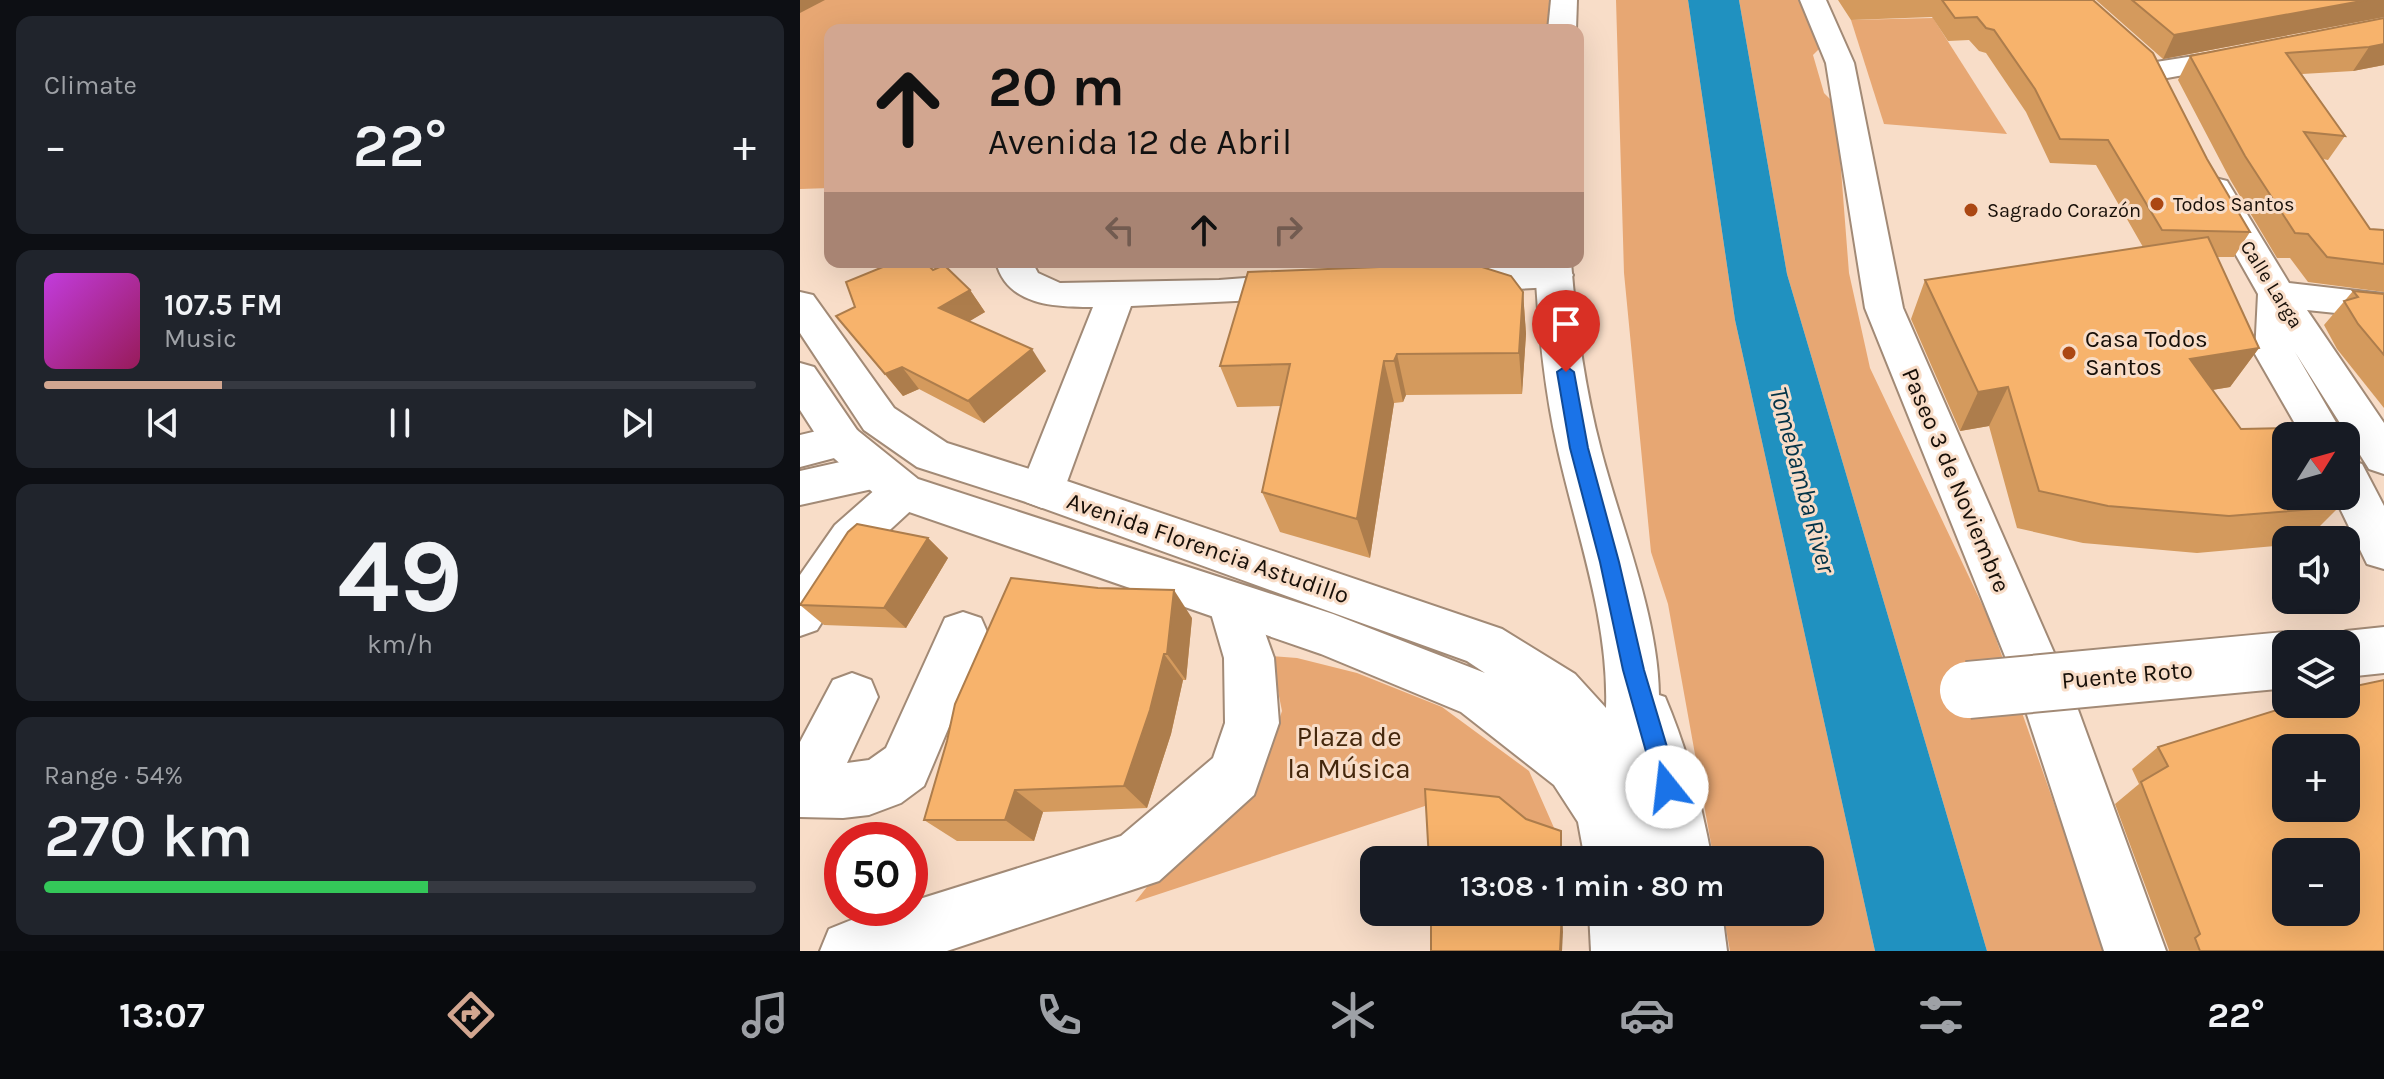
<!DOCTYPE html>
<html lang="en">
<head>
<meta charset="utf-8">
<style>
  :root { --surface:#171b24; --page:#20242c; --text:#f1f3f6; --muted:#9ea1a6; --line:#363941; --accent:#d2a690 }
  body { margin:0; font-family:Karla,sans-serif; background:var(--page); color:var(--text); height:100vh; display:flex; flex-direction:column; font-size:30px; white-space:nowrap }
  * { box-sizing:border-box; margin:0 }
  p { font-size:26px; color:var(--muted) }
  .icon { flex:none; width:44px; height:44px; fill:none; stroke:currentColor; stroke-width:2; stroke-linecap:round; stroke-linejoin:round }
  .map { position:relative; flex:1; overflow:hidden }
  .side { display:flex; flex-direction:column; gap:16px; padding:16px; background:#0d0f14; width:800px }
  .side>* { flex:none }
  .hud { position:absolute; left:24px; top:24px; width:760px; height:244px; border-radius:16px; box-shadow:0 8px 32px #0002; background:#d2a690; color:#111; overflow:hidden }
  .needle { width:52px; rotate:53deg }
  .controls { position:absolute; left:1472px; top:422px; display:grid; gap:16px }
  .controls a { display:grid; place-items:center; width:88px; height:88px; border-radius:16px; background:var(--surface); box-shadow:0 8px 32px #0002; font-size:40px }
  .speed { position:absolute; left:24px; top:822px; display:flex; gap:16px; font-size:40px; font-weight:700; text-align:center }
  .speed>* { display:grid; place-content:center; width:104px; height:104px; border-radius:50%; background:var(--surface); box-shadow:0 8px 32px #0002; line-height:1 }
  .speed .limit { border:12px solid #d22; background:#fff; color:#111 }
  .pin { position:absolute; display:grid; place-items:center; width:68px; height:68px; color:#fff; margin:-82px -34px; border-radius:50% 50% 50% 0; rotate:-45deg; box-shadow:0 0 8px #0007 }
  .pin .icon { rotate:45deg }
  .me { position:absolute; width:88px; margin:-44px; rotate:344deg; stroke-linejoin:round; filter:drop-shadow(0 0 6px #0008) }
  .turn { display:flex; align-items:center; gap:28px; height:168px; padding:0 32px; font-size:36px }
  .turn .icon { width:104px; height:104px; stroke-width:2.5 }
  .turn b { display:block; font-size:56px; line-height:68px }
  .lanes { display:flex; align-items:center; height:76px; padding:0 32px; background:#0003; justify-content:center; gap:40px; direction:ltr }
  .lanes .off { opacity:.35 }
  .big { font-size:60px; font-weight:600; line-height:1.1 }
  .side .widget { flex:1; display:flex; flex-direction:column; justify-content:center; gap:12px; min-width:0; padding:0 28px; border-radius:16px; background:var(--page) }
  .side .dial { align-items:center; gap:0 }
  .dial b { font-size:104px; line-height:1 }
  .song { display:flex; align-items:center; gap:24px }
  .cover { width:96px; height:96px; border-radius:12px; background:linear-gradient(135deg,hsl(290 70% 55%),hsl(330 70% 35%)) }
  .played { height:8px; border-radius:4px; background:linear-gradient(90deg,var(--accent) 25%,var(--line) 25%) }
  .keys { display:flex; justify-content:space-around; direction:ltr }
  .heat { display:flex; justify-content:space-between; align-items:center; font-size:44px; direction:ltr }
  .charge { height:12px; border-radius:6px; background:linear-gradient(90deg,#34c759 54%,var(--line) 0) }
  .trip { position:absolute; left:560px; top:846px; width:464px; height:80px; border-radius:16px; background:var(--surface); box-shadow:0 8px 32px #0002; font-weight:600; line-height:80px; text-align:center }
  .dock { display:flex; height:128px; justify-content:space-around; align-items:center; background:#090b0e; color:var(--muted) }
  .dock .icon { width:56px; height:56px }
  .dock .current { color:var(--accent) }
  .dock b { font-size:36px; color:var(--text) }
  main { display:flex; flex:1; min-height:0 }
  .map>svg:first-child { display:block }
</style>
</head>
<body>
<main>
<section class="side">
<div class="widget"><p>Climate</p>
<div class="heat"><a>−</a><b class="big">22°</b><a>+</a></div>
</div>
<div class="widget">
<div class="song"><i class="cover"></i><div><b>107.5 FM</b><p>Music</p></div></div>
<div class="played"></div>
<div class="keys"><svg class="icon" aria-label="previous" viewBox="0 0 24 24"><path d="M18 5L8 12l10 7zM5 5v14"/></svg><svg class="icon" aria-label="pause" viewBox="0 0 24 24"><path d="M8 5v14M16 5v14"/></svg><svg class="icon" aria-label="next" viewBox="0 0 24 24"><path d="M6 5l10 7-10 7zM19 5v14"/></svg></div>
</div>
<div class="widget dial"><b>49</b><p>km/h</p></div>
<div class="widget"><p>Range · 54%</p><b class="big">270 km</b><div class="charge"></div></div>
</section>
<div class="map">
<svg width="1584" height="951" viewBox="0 0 1584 951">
  <rect width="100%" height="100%" fill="#f8ddc8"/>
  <g fill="#e7a773">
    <polygon points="0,0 760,0 757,30 30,30 30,188 0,189"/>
    <polygon points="816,0 888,0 935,320 1075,951 930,951 923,912 1010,912 1010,860 914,860 868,604 851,552 824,273"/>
    <polygon points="939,0 1001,0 1021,47 1013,55 1024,93 1036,105 1049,273 1070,368 1189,619 1306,951 1187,951 987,274"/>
    <polygon points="1133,18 1207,134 1084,124 1051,20"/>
    <polygon points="471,656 497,658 557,673 642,707 729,771 762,846 631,804 335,902 385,839 461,774 482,711"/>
  </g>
  <polygon fill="#2091c0" points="888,0 939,0 987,274 1187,951 1075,951 935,320"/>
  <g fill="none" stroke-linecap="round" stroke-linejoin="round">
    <defs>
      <g id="minor">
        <polygon points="1000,0 1026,0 1054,63 1103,308 1273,696 1366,951 1304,951 1221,696 1065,308 1026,63"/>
        <polygon points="1445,48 1455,50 1459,56 1455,62 1356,80 1346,77 1342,71 1346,65 1356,62"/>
        <polygon points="1415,178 1427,181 1489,283 1584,294 1584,318 1507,310 1584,423 1584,474 1569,469 1495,352 1544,436 1502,436 1455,354 1458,294 1398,188 1403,181"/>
        <path d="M196,262H232L238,273L260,283L419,280L501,274L514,278L519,286L514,294L501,298L331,306L264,490L258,502L242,508L226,502L220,490L293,307C256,307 207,306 196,262Z"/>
        <polygon points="755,263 768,267 773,275 768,283 755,287 653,292 640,288 635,280 640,272 653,268"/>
        <polygon points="42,425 57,430 63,441 57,452 0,467 0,435"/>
        <polygon points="76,454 91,459 98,471 95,477 102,474 118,480 124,492 118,504 67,551 17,630 0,636 0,575 35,525 77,488 0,505 0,471"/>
        <polygon points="1546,459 1562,464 1584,506 1584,569 1567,564 1534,496 1546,496"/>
        <path d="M432,582L449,588L474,658L479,723L454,795L359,881L147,951H20L29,929C56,918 81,908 110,908V902L321,836L413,758L425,723L424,658L408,603L415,588Z"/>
        <polygon points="163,612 181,618 188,634 124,786 101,803 69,815 43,818 0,817 0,742 33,680 52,673 71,680 78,697 47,763 69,760 86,748 145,618"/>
        <polygon points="1584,627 1584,673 1546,677 1546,644 1525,644 1528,638 1546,631"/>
      </g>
      <g id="major">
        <polygon points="751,0 777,0 776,30 748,30"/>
        <path d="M735,262H771C776,325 785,389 801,450C821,527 858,616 859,695L865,697C887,749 902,805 912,860H785L778,822L754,785L661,712L521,654L86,504L27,452L0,410V363L14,367L57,430L118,479L533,614L685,673L667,661L226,502L117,467L64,430L0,333V292L13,295L94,408L147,443L258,478L702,629L775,674L806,708C809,621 777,535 758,450C744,389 738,325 735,262Z"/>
        <polygon points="789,912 922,912 927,951 791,951"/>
      </g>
    </defs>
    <use href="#minor" stroke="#a28a76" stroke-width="4"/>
    <use href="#major" stroke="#a28a76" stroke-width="4"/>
    <use href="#minor" fill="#fff" fill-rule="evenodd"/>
    <use href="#major" fill="#fff" fill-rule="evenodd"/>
    <defs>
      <polyline id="minor-bridge" points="1168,690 1486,660"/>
    </defs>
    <use href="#minor-bridge" stroke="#a28a76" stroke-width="60" stroke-linecap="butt"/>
    <use href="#minor-bridge" stroke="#fff" stroke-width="56"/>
  </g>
  <g fill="#d49a5d">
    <polygon points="1038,0 1293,0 1407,159 1450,232 1434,257 1417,257 1459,348 1430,387 1412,390 1441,429 1539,507 1506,540 1486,540 1486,545 1397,553 1283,543 1217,528 1189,426 1160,431 1111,319 1125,280 1343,247 1296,165 1250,163 1226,112 1186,53 1179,51 1169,40 1148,41 1132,17 1051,20"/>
    <polygon points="1296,0 1584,0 1584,17 1363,59"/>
    <polygon points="1584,18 1584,65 1553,71 1502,74 1545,136 1528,160 1523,159 1570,229 1584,230 1584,292 1508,282 1490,258 1477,258 1431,181 1378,80 1390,56"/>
    <polygon points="170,290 185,312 169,321 246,371 184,423 119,389 103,396 36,316"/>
    <polygon points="1553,291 1584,294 1584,408 1537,349 1524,325"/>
    <polygon points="723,292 726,334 722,394 606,395 603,402 594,403 570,558 480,532 462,492 481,406 437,407 420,366"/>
    <polygon points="128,538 148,558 106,628 24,625 0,605"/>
    <polygon points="392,618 386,680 383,680 371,734 347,808 243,812 234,841 157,841 124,820"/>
    <polygon points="1358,747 1584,951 1368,951 1369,950 1315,804 1339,784 1332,769"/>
  </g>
  <g fill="#ad7d4c">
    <polygon points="0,0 25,0 0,13"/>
    <polygon points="1567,0 1584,0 1584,17 1363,59 1374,35"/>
    <polygon points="1584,44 1584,65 1553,71 1569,47"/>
    <polygon points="170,290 185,312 155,330 139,308"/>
    <polygon points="723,292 726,334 722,394 719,353"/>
    <polygon points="1459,348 1430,387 1363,398 1390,359"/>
    <polygon points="232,349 246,371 184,423 168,401"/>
    <polygon points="597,354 606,395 603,402 594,361"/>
    <polygon points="584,361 594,403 570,558 557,519"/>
    <polygon points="102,367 119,389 103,396 85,374"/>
    <polygon points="1208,387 1189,426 1160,431 1178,392"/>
    <polygon points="128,538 148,558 106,628 84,608"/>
    <polygon points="374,590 392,618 386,680 367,654"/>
    <polygon points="364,654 383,680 371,734 347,808 324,786"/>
    <polygon points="215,790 243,812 234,841 205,820"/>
    <polygon points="762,912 763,932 762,951 760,951"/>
  </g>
  <g fill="#f7b36c" stroke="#ad7d4c" stroke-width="2" fill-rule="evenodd">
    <polygon points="1142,0 1293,0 1353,53 1407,159 1450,232 1362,230 1308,140 1260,139 1235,89 1194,30 1186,28 1177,17 1155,18"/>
    <polygon points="1332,0 1567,0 1374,35"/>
    <polygon points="1584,18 1584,44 1569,47 1486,53 1545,136 1504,132 1570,229 1584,230 1584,264 1527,257 1508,234 1495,233 1445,156 1390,56"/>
    <polygon points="1408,237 1459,348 1390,359 1441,429 1491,428 1496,436 1486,436 1486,496 1533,496 1539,507 1429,516 1308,506 1239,491 1208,387 1178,392 1125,280"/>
    <polygon points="95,262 125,262 133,270 144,265 170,290 139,308 232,349 168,401 102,367 85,374 36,316 55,307 46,282"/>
    <polygon points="657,262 666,262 711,276 723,292 719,353 597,354 594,361 584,361 557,519 462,492 490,364 420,366 448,272 656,264"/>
    <polygon points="1553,291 1584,294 1584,355 1558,324 1544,301 1558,297"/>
    <polygon points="57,524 128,538 84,608 0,605 48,532"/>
    <polygon points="211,578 298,588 374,590 367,654 364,654 350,710 324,786 215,790 205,820 124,820 147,741 155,704"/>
    <path d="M1584,680V951H1400L1395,938L1400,934L1341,782L1368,766L1358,747L1496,704H1546V688ZM1486,748H1546V808H1486ZM1486,852H1546V912H1486Z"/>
    <polygon points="625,789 699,797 726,819 761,831 761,860 629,860"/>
    <polygon points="631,912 762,912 760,951 631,951"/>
  </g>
  <polygon fill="#1a73e8" stroke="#114b97" stroke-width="2" points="766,366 774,372 788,448 819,562 844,670 879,787 875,795 867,799 859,795 856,787 823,670 800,562 770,448 757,372"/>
  <g fill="#ab4713" stroke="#f8ddc8" stroke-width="3">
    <circle cx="1357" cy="204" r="8"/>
    <circle cx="1171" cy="210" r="8"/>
    <circle cx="1269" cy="353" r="8"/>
  </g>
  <g text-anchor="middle" stroke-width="6" stroke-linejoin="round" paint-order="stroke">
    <g font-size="20" fill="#170f08" stroke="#f8ddc8" text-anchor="start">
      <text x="1373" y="211">Todos Santos</text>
      <text x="1187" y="217">Sagrado Corazón</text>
    </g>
    <g font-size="20" fill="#170f08" stroke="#f8ddc8">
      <text transform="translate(1472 284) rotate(58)" y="7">Calle Larga</text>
    </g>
    <g font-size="24" fill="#170f08" stroke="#f8ddc8" text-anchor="start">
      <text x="1285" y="347">Casa Todos<tspan x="1285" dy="28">Santos</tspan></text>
    </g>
    <g font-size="24" fill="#170f08" stroke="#f8ddc8">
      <text transform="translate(1156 480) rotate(67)" y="8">Paseo 3 de Noviembre</text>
      <text transform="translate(408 548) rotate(19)" y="8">Avenida Florencia Astudillo</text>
      <text transform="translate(1327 675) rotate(-5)" y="8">Puente Roto</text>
    </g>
    <g font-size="26" font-style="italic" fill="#033347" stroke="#f8ddc8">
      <text transform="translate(1003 480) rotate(75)" y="9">Tomebamba River</text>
    </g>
    <g font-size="28" fill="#44270c" stroke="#f8ddc8">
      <text x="549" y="746">Plaza de<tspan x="549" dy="32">la Música</tspan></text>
    </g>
  </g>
</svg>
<div class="controls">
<a><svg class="needle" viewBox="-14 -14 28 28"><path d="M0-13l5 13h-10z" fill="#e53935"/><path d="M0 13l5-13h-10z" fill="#9ea1a6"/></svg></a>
<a><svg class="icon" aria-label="sound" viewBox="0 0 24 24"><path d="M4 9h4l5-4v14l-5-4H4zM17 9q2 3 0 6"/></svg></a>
<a><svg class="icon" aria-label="layers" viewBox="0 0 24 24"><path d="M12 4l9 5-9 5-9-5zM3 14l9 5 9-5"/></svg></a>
<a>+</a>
<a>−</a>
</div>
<div class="speed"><div class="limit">50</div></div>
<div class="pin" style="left:766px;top:372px;background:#d93025"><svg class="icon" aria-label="arrive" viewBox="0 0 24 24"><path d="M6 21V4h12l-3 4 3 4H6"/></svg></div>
<svg class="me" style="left:867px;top:787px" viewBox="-20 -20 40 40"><circle r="19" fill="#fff"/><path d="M0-13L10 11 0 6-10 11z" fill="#1a73e8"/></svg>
<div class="trip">13:08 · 1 min · 80 m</div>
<div class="hud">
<div class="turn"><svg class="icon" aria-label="ahead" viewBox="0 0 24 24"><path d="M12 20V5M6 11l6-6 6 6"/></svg><div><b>20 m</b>Avenida 12 de Abril</div></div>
<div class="lanes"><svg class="icon off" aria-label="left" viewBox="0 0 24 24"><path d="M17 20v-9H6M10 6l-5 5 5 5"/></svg><svg class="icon" aria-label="ahead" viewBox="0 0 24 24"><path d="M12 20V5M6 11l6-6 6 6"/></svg><svg class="icon off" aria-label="right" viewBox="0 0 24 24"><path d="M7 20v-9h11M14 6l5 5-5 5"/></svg></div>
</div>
</div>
</main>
<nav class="dock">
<b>13:07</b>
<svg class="icon current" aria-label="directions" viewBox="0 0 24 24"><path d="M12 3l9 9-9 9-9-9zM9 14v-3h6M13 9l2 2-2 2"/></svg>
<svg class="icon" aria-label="music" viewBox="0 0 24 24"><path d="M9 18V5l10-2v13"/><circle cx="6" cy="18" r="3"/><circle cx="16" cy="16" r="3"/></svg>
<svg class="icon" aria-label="phone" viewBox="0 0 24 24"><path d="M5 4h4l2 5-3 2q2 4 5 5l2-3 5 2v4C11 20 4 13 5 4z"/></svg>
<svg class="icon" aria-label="climate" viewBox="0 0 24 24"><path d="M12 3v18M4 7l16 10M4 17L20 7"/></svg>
<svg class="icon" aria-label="car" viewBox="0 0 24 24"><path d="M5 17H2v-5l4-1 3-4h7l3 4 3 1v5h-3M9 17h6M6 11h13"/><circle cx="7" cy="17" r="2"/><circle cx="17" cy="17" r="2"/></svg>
<svg class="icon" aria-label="filters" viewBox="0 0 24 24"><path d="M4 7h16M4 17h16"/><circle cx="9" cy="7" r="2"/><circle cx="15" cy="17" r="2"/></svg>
<b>22°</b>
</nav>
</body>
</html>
